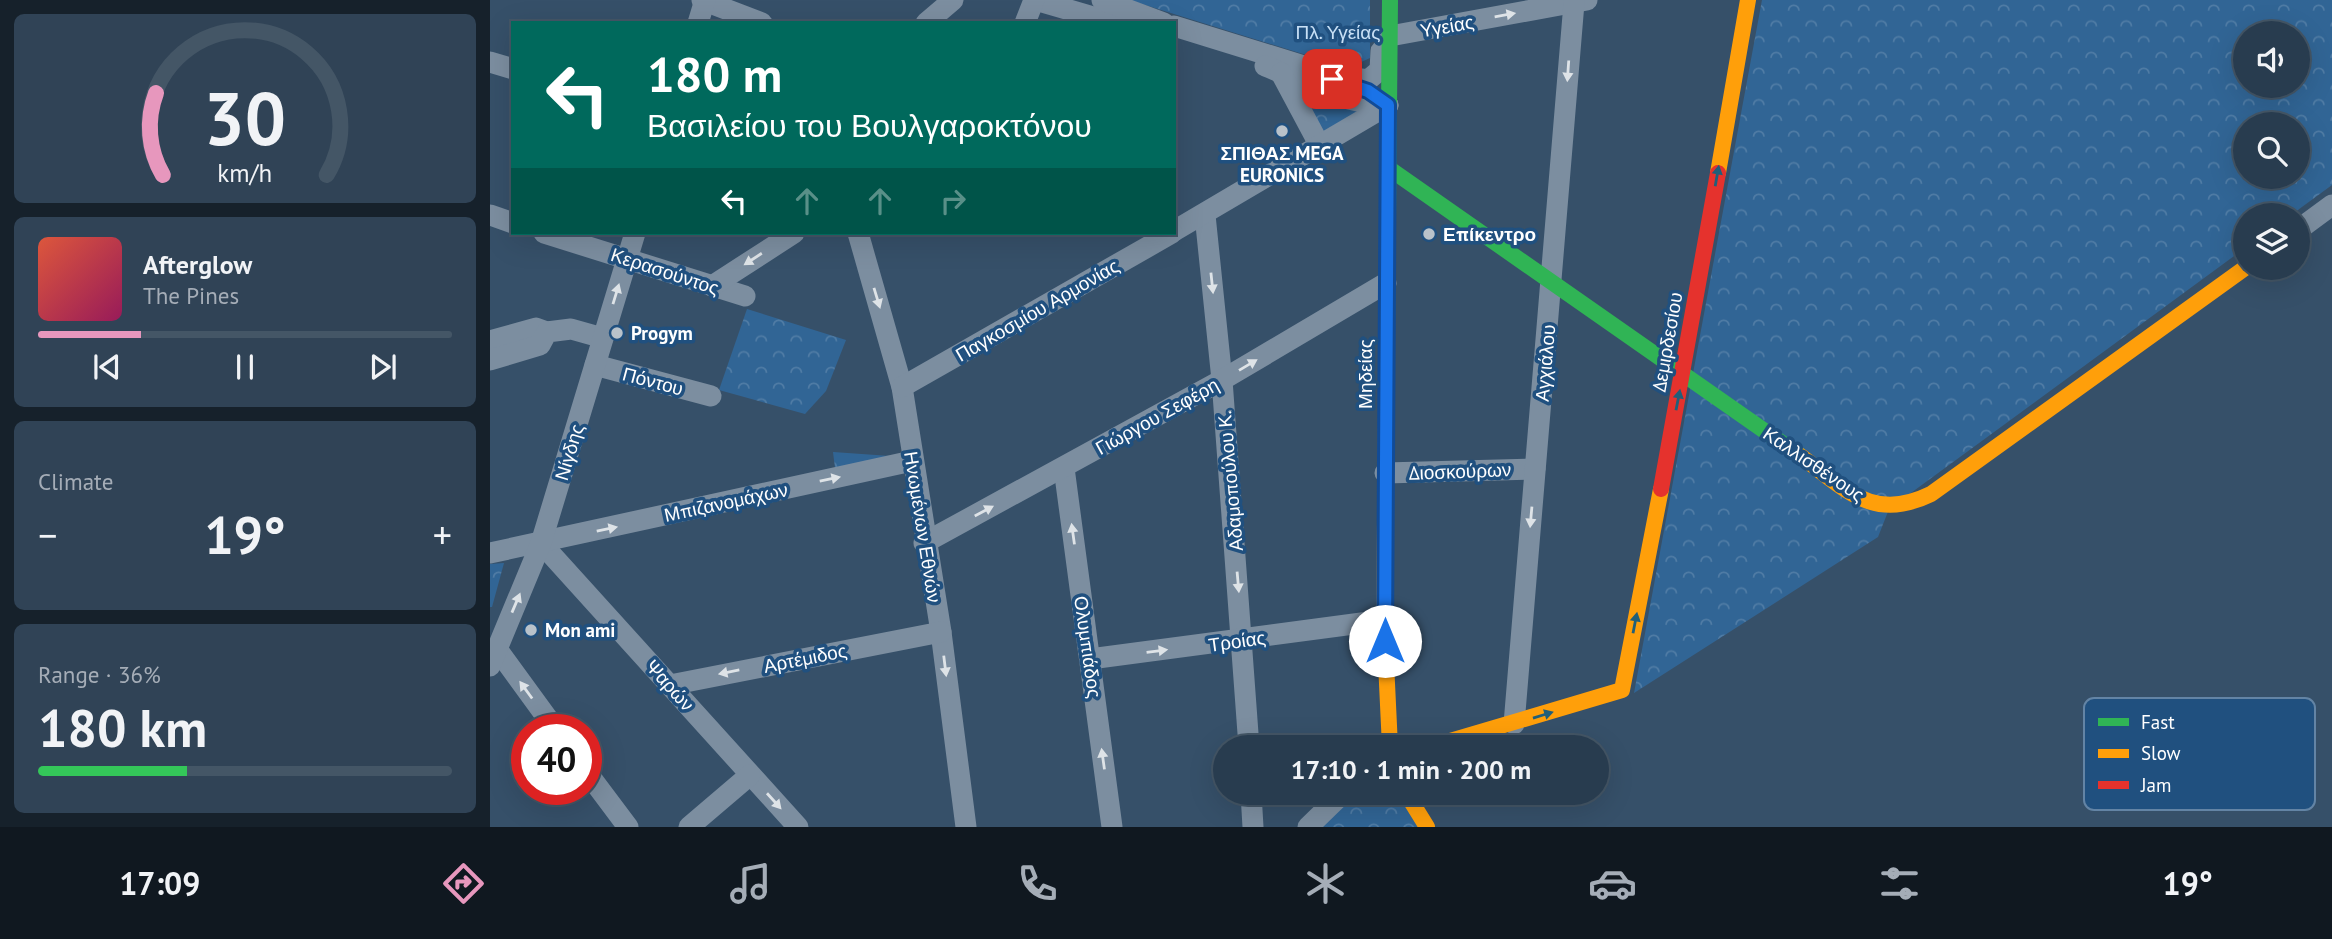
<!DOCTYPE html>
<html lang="en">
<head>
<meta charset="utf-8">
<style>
  :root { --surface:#283c4f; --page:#304356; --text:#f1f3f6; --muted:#a5adb7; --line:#445666; --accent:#e797bd }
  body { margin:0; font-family:"PT Sans",sans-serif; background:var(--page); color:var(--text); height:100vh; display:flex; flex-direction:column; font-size:26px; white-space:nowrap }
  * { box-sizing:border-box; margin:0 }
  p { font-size:23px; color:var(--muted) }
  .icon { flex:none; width:38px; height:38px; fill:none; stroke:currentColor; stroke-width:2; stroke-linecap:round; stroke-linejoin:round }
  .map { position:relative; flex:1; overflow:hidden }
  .panel { display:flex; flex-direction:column; gap:14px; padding:14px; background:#16212b; width:490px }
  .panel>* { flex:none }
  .banner { position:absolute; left:21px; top:21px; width:665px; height:214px; border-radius:0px; box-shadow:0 7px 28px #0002,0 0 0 2px var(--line); background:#00695c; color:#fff; overflow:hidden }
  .fabs { position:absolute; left:1743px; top:21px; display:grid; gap:14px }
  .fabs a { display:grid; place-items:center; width:77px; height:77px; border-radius:50%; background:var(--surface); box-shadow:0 7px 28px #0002,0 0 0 2px var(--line); font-size:35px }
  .speed { position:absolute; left:21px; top:714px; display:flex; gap:14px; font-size:35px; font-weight:700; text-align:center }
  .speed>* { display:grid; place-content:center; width:91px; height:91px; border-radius:50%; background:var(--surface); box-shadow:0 7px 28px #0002,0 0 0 2px var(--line); line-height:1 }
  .speed .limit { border:10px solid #d22; background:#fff; color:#111 }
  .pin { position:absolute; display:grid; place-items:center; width:60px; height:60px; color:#fff; margin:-30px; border-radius:14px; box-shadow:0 4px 10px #0006 }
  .me { position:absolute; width:77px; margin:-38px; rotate:0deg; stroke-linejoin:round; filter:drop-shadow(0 0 5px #0008) }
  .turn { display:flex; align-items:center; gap:24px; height:147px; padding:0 21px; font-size:32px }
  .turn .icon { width:91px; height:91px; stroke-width:2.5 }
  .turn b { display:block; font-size:49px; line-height:60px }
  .lanes { display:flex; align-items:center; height:66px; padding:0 21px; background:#0003; justify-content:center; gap:35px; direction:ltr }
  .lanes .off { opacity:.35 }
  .big { font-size:52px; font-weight:700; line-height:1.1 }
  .panel .tile { flex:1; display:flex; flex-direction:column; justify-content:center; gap:10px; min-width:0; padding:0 24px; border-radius:10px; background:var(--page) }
  .panel .dial { align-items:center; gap:0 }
  .dial svg { height:182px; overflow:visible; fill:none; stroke:var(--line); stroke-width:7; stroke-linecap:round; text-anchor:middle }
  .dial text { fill:var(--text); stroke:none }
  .song { display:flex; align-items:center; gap:21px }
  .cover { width:84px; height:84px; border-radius:10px; background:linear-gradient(135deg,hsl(10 70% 55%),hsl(330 70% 35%)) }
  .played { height:7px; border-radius:4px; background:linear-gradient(90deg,var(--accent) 25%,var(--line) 25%) }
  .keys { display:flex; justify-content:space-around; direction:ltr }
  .heat { display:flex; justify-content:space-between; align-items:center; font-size:38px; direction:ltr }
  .charge { height:10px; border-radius:5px; background:linear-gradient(90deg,#34c759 36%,var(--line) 0) }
  .trip { position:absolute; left:723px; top:735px; width:396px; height:70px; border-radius:35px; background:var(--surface); box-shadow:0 7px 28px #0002,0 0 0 2px var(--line); font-weight:700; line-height:70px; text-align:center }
  .menu { display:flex; height:112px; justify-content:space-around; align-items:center; background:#101820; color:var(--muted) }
  .menu .icon { width:49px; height:49px }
  .menu .on { color:var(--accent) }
  .menu b { font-size:32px; color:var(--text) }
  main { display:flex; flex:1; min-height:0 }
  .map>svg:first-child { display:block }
</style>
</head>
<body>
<main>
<section class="panel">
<div class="tile dial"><svg viewBox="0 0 100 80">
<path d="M14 69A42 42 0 1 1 86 69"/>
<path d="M14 69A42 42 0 0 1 11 33" stroke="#e797bd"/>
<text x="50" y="56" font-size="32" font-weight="700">30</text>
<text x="50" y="72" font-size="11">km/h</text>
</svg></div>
<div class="tile">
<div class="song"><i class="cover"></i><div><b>Afterglow</b><p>The Pines</p></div></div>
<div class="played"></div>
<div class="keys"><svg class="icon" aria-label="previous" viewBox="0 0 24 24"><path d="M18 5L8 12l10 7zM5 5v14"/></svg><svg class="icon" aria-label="pause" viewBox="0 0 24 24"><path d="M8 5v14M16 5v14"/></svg><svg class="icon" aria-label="next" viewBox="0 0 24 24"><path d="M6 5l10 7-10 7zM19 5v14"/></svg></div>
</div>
<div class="tile"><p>Climate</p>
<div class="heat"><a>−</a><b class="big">19°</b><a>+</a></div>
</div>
<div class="tile"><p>Range · 36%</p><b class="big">180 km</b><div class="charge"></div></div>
</section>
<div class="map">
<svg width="1842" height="827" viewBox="0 0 1842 827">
  <defs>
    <pattern id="forest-crowns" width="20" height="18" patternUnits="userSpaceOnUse" patternTransform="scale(1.75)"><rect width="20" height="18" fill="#316595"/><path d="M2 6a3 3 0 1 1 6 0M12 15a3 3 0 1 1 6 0" fill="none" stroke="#507ca5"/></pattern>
  </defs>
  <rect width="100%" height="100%" fill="#365069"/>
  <g fill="url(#forest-crowns)" fill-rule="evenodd">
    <polygon points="639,0 880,0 880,58 858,68"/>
    <path d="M1272,0H1842V185L1801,215H1755V248L1399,509L1388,537L1144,693ZM1755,33H1808V86H1755ZM1755,124H1808V177H1755Z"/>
    <polygon points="812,90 874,110 835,133 828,129"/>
    <polygon points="257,309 356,340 336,391 315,414 229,390"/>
    <polygon points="343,452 400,456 345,468"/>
    <polygon points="14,563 2,607 0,607 0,564"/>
    <polygon points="853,793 916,793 937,827 818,827"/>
  </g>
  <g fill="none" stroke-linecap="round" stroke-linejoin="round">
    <g stroke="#7c8ea0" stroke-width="21">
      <polyline points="212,0 272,23"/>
      <polyline points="545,0 624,23"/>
      <polyline points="612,0 674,23"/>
      <polyline points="208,23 215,0"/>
      <polyline points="436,23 463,0"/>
      <polyline points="535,23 544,0"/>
      <polyline points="684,26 843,75 878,80 890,70 891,51"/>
      <polyline points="900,36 1097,0"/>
      <polyline points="0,62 23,69"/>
      <path d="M775,66C788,70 798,78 811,83C839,95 868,103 898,105"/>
      <polyline points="791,73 830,146"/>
      <polyline points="0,215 23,223"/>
      <polyline points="715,215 732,380 759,747"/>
      <polyline points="1808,230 1842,205"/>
      <polyline points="684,231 898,105"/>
      <polyline points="54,233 255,296"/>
      <polyline points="368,233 412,387 451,632 476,827"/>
      <polyline points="222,286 304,233"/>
      <polyline points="0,341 46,328 57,332"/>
      <polyline points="0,360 50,345 57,332 81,329 113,338"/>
      <polyline points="105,365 221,396"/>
      <polyline points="412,387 682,233"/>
      <polyline points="574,468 622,827"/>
      <polyline points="895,473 1045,469"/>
      <polyline points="51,543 308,827"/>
      <polyline points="434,543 732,380 896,283"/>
      <polyline points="0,553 422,461"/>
      <polyline points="7,649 66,730"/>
      <polyline points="600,659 894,620"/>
      <polyline points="0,666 51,543 145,233"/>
      <polyline points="180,685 451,632"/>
      <polyline points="1024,724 1084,3"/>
      <polyline points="96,771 138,827"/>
      <polyline points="761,793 763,827"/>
      <polyline points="199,827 260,775"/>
      <polyline points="818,827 853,793"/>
    </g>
    <g stroke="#30b455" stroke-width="16">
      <polyline points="897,167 1309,455"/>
      <polyline points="897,325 900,0"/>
    </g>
    <g stroke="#ff9f0a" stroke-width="16">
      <polyline points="1228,173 1258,0"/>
      <polyline points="897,325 894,620 900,747"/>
      <path d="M1309,455C1355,488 1382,523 1441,494L1755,268"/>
      <polyline points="940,747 1132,690 1171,489"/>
      <polyline points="916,793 937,827"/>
    </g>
    <polyline stroke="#e5322d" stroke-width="16" points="1171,489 1228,173"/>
  </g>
  <defs><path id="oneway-solid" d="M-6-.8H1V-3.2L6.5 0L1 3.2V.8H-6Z" transform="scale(1.75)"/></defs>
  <g fill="#dee3e7">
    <use href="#oneway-solid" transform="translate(1015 15) rotate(-10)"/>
    <use href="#oneway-solid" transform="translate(1078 71) rotate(94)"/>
    <use href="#oneway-solid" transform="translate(263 259) rotate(147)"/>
    <use href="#oneway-solid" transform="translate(722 283) rotate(84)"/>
    <use href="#oneway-solid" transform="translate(126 294) rotate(-73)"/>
    <use href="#oneway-solid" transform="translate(387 298) rotate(73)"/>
    <use href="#oneway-solid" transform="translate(758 365) rotate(-31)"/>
    <use href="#oneway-solid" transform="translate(340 479) rotate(-12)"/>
    <use href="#oneway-solid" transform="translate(494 511) rotate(-28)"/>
    <use href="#oneway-solid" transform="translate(1041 517) rotate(95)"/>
    <use href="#oneway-solid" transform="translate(117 529) rotate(-12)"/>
    <use href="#oneway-solid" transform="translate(583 534) rotate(-98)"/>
    <use href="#oneway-solid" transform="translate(748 582) rotate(85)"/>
    <use href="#oneway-solid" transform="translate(26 603) rotate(-67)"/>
    <use href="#oneway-solid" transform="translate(667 651) rotate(-7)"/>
    <use href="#oneway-solid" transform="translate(455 666) rotate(83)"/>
    <use href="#oneway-solid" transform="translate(239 672) rotate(169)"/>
    <use href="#oneway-solid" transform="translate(36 690) rotate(-126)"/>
    <use href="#oneway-solid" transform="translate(613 759) rotate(-98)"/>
    <use href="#oneway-solid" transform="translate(284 801) rotate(48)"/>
  </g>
  <g fill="#225f79">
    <use href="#oneway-solid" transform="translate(1227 176) rotate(-80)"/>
    <use href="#oneway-solid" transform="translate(1188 400) rotate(-79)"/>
    <use href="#oneway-solid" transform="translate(1145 623) rotate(-79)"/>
    <use href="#oneway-solid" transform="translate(1053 715) rotate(-17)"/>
  </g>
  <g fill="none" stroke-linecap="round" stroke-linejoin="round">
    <defs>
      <polyline id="route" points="842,79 878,91 898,105 895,641"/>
    </defs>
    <use href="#route" stroke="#114b97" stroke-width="18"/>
    <use href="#route" stroke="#1a73e8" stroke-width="12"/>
  </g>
  <g fill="#b9c2ca" stroke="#20507f" stroke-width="2.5">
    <circle cx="792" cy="131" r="7"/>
    <circle cx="939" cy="234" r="7"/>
    <circle cx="127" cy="333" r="7"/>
    <circle cx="41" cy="630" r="7"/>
  </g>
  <g text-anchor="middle" stroke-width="7" stroke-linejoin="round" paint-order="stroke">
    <g font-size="19" fill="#fff" stroke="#20507f">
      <text transform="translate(957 26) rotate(-10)" y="7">Υγείας</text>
      <text transform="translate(175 271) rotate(18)" y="7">Κερασούντος</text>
      <text transform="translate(547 310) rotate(-30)" y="7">Παγκοσμίου Αρμονίας</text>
      <text transform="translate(1177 342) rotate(-80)" y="7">Δεμιρδεσίου</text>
      <text transform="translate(1055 363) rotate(-85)" y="7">Αγχιάλου</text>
      <text transform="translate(875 374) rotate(-90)" y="7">Μηδείας</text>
      <text transform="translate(163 381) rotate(15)" y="7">Πόντου</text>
      <text transform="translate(667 416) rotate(-29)" y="7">Γιώργου Σεφέρη</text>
      <text transform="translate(79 452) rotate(-73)" y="7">Νίγδης</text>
      <text transform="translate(1324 464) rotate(34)" y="7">Καλλισθένους</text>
      <text transform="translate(970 471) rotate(-2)" y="7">Διοσκούρων</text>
      <text transform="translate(740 481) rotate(-95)" y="7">Αδαμοπούλου Κ.</text>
      <text transform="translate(236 502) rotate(-12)" y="7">Μπιζανομάχων</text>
      <text transform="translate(433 527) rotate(81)" y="7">Ηνωμένων Εθνών</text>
      <text transform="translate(747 641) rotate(-8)" y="7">Τροίας</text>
      <text transform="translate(598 647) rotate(82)" y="7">Ολυμπιάδος</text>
      <text transform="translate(315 658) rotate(-11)" y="7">Αρτέμιδος</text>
      <text transform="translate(180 685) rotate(48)" y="7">Ψαρών</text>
    </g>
    <g font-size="19" fill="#c8e0f6" stroke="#20507f">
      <text x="848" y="39">Πλ. Υγείας</text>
    </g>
    <g font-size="19" font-weight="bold" fill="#fff" stroke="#20507f" text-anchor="start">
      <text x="792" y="160" text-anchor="middle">ΣΠΙΘΑΣ MEGA<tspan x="792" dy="22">EURONICS</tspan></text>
      <text x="953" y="241">Επίκεντρο</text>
      <text x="141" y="340">Progym</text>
      <text x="55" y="637">Mon ami</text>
    </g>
  </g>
  <rect x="1594" y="698" width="231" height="112" rx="10" fill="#20507f" stroke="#6384a5" stroke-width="2"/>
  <rect x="1608" y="718" width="31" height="8" fill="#30b455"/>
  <rect x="1608" y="749" width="31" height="9" fill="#ff9f0a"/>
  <rect x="1608" y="781" width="31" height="8" fill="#e5322d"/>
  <g font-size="19" fill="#fff">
    <text x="1651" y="729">Fast</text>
    <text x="1651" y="760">Slow</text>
    <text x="1651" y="792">Jam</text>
  </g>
</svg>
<div class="fabs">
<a><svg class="icon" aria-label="sound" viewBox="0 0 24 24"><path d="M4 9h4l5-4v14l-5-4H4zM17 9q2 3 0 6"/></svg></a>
<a><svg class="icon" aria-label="search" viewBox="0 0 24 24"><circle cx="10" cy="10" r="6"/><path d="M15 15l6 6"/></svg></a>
<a><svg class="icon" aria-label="layers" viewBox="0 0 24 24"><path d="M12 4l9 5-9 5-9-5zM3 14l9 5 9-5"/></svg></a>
</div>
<div class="speed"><div class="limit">40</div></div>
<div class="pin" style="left:842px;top:79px;background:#d93025"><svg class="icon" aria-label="arrive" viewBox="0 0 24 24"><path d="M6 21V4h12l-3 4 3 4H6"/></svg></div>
<svg class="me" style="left:895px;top:641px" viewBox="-20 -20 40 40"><circle r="19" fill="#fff"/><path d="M0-13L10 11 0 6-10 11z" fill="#1a73e8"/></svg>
<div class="trip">17:10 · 1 min · 200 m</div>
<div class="banner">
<div class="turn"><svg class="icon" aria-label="left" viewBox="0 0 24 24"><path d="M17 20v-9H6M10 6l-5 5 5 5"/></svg><div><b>180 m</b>Βασιλείου του Βουλγαροκτόνου</div></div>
<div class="lanes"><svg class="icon" aria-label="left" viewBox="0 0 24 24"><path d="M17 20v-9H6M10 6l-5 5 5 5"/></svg><svg class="icon off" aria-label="ahead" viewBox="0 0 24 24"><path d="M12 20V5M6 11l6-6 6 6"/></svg><svg class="icon off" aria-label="ahead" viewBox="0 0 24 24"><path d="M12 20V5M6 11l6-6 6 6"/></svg><svg class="icon off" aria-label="right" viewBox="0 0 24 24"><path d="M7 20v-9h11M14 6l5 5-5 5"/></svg></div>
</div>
</div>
</main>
<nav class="menu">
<b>17:09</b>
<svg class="icon on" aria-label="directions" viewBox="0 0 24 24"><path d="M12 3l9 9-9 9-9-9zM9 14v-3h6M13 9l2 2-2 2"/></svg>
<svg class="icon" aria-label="music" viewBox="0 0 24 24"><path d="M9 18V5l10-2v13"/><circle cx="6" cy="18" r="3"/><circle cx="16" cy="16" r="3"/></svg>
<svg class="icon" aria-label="phone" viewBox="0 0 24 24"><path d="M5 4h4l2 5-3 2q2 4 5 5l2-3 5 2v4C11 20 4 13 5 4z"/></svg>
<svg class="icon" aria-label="climate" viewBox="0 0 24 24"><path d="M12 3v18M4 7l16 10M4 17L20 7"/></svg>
<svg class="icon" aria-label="car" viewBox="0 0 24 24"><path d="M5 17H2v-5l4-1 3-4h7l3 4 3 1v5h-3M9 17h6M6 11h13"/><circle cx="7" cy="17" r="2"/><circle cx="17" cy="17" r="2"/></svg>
<svg class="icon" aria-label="filters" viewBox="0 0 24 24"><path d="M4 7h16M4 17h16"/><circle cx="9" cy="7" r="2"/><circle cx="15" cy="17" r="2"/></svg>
<b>19°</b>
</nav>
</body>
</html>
